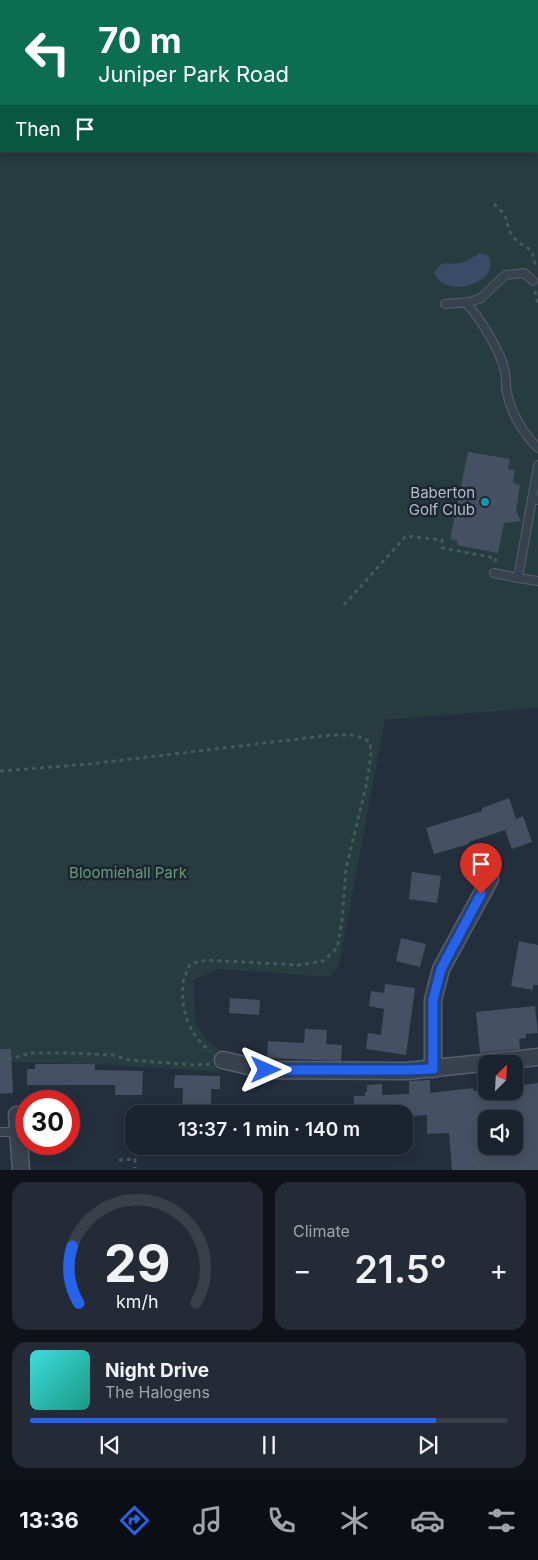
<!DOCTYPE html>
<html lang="en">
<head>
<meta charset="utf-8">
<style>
  :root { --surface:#1b232e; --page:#242b36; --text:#f1f3f6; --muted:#a0a4aa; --line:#39404a; --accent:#2563eb }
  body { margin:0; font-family:Inter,sans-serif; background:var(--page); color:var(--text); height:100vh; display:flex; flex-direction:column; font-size:19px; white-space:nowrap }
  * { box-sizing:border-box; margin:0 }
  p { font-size:16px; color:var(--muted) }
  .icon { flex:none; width:28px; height:28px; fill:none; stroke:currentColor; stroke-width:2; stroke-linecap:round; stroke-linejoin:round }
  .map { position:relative; height:1170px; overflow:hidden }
  .sheet { display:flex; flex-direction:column; gap:12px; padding:12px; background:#0f1319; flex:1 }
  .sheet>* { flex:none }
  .hud { position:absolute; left:0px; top:0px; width:539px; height:152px; box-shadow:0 2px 12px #0003,0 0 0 1px var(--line); background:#0b6e4f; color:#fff; overflow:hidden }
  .needle { width:32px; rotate:24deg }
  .buttons { position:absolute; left:478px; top:1055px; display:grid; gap:10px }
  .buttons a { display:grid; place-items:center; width:45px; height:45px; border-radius:10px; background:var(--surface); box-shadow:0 2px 12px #0003,0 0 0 1px var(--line); font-size:25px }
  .speed { position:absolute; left:15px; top:1090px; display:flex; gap:10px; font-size:25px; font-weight:700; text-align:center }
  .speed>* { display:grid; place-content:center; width:65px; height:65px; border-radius:50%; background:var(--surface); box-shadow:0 2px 12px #0003,0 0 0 1px var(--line); line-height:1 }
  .speed .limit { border:8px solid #d22; background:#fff; color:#111 }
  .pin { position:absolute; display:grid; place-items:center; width:42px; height:42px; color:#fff; margin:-51px -21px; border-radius:50% 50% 50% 0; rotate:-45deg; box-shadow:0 0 5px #0007 }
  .pin .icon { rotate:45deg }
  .me { position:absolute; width:55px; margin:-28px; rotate:90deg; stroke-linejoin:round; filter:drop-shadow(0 0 4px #0008) }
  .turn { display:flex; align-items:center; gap:18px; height:105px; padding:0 15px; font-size:22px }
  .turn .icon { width:65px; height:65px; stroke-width:2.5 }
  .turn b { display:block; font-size:35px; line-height:42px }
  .then { display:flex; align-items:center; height:48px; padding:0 15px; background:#0003; gap:10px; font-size:19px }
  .big { font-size:38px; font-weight:600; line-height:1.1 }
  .sheet .widget { flex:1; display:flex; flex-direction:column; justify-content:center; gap:8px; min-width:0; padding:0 18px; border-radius:15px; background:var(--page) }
  .sheet .dial { align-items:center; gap:0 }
  .dial svg { height:130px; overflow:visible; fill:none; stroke:var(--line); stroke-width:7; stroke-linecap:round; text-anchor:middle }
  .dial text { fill:var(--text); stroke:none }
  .song { display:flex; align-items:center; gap:15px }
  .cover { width:60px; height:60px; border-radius:8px; background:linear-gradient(135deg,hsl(180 70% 55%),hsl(170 70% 35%)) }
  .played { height:5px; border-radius:2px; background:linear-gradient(90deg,var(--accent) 85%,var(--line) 85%) }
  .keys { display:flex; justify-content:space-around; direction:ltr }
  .heat { display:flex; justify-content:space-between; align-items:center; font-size:28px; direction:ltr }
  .sheet .tiles { flex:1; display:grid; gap:12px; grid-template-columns:1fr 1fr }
  .widget:last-child { grid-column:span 2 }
  .trip { position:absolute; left:125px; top:1105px; width:288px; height:50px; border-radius:15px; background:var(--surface); box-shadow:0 2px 12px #0003,0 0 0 1px var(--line); font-weight:600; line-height:50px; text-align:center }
  .tab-bar { display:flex; height:80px; justify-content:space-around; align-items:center; background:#0b0e12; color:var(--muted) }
  .tab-bar .icon { width:35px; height:35px }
  .tab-bar .current { color:var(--accent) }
  .tab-bar b { font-size:22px; color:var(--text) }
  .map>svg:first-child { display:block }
</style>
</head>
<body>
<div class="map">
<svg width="538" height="1170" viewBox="0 0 538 1170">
  <rect width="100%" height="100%" fill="#242f3e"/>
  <polygon fill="#263c3f" points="0,0 534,1 1,1 1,151 538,151 538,15 538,708 385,720 339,965 329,977 218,969 194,980 195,1021 208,1042 224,1053 220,1072 95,1064 0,1062"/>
  <path fill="#394c67" d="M480,253C481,254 486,255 487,255C493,260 490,273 485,277C469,289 443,293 434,272C444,258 447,266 460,263C467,262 474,256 480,253Z"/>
  <g fill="#455162" fill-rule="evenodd">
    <polygon points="468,452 510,459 508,469 515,470 513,483 520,485 516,511 521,521 504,523 498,553 457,545 458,541 450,539"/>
    <polygon points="509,798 516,819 523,816 532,842 512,849 505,830 469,842 469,844 434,854 426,828 482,811 482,808"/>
    <polygon points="412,872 441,876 437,903 409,899"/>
    <polygon points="401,938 426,944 420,967 396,961"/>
    <polygon points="519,941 538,945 538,985 533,985 533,990 511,986"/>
    <polygon points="385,984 415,988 406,1055 366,1049 368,1033 381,1035 384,1009 369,1006 371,991 384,993"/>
    <polygon points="230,998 260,1000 259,1015 229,1013"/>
    <polygon points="535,1006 538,1033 526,1034 526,1038 519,1039 520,1049 480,1053 476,1012"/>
    <polygon points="305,1029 327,1030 326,1044 342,1045 341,1061 267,1058 268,1041 304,1043"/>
    <polygon points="0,1049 11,1049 13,1093 0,1094"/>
    <polygon points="35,1064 95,1064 95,1070 143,1071 142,1095 115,1095 115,1085 27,1085 27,1069 35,1069"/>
    <polygon points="175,1075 220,1076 220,1089 211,1089 211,1114 182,1114 183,1088 174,1088"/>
    <path d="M430,1080V1093L473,1088L474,1091L486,1089V1091H514V1086L538,1083V1170H452L449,1133L427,1134V1115L405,1117V1114H354V1096H365V1092H367V1085L382,1084V1095L409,1094V1081ZM514,1115V1146H486V1118Z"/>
  </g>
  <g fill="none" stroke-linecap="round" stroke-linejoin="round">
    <defs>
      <g id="service">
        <path d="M465,302C480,317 501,352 505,372C506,377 506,382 506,387C509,410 522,432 538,448"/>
        <polyline points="445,304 470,302 481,298 505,275 524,273 533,281"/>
        <polyline points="532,499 538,465"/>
        <polyline points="538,500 532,499 518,578 538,581"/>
        <polyline points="494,573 518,578"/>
        <polyline points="0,1132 18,1132"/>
      </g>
      <g id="minor">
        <polyline points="223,1060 266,1070 407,1071 538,1057"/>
        <polyline points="433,1069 433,1000 441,969 490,879"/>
        <polyline points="17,1115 21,1170"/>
      </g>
    </defs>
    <use href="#service" stroke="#565f6c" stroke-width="10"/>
    <use href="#minor" stroke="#565f6c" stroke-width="19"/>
    <g stroke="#44595c" stroke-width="3" stroke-dasharray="4 4" stroke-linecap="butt">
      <path d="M494,204C498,208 503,212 505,216C508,223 508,232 514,238C528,252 531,242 536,268"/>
      <polyline points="535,291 538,305"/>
      <polyline points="344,605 406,536 442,540 442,548 496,558 495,563"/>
      <path d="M0,771L90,764L323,736C340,735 355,732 370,742L371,753L367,782L346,869L342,920L337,948L323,961L299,965L206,960L190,964C188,970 184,977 183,983C180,1009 189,1035 210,1051"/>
      <polyline points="0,1060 6,1060 31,1053 68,1053 113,1055 129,1060 195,1065 210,1064"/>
      <polyline points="479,1155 480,1170"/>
      <polyline points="119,1160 135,1159 135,1168"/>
    </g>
    <use href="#service" stroke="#38414e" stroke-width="8"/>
    <use href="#minor" stroke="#38414e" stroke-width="16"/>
  </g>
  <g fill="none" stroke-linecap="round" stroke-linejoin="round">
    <defs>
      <polyline id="route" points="266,1070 407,1070 433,1069 433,1000 441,969 481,894"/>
    </defs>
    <use href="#route" stroke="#184099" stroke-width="12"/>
    <use href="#route" stroke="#2563eb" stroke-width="9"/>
  </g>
  <circle fill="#0f9aa8" stroke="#1d2633" stroke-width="2" cx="485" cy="502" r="5"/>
  <g text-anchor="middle" stroke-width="5" stroke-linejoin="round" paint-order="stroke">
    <g font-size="15" fill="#b4bcc9" stroke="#1d2633" text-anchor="end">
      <text x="475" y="498">Baberton<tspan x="475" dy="17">Golf Club</tspan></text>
    </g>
    <g font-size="15" fill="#6b9a76" stroke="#1d2633">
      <text x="128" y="878">Bloomiehall Park</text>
    </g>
  </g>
</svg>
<div class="buttons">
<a><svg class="needle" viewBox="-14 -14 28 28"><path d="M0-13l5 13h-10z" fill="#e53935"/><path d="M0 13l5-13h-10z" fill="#a0a4aa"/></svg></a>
<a><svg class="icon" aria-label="sound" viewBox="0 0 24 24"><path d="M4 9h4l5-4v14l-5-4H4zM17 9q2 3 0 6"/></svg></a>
</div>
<div class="speed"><div class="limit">30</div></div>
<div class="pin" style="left:481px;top:894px;background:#d93025"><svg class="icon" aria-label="arrive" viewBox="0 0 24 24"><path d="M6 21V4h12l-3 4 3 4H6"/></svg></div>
<svg class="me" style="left:266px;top:1070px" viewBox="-20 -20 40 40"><path d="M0-17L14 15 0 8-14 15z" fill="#2563eb" stroke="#fff" stroke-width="4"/></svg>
<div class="trip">13:37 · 1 min · 140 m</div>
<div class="hud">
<div class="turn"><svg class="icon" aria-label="left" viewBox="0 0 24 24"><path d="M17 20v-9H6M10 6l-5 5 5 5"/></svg><div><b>70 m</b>Juniper Park Road</div></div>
<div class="then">Then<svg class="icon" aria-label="arrive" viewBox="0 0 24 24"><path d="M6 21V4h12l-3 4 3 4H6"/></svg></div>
</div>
</div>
<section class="sheet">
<div class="tiles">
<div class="widget dial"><svg viewBox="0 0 100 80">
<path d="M14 69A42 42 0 1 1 86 69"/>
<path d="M14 69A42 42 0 0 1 10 34" stroke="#2563eb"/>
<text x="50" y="56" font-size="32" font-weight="700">29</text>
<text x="50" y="72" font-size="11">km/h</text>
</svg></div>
<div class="widget"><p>Climate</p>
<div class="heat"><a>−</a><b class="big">21.5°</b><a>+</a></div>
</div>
<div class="widget">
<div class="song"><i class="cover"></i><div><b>Night Drive</b><p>The Halogens</p></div></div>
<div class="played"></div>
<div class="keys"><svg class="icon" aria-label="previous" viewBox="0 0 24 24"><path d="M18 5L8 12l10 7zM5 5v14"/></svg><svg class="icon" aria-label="pause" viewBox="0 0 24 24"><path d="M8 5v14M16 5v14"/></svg><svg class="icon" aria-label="next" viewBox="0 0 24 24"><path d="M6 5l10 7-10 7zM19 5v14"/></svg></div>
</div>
</div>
</section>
<nav class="tab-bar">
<b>13:36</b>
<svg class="icon current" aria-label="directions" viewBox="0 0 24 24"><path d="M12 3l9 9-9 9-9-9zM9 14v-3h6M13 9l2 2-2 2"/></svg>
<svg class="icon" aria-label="music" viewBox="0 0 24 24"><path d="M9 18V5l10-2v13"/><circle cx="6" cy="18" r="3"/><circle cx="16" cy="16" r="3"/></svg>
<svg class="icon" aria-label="phone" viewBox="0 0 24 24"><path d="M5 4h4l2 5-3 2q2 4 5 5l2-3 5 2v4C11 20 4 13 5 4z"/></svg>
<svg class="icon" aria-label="climate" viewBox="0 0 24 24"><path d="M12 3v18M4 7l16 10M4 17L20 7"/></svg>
<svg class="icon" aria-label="car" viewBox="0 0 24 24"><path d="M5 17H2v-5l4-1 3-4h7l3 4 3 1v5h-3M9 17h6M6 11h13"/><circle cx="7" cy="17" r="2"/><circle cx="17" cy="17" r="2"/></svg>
<svg class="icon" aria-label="filters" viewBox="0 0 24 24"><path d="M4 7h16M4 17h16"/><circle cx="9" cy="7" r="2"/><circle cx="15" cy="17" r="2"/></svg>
</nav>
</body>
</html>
